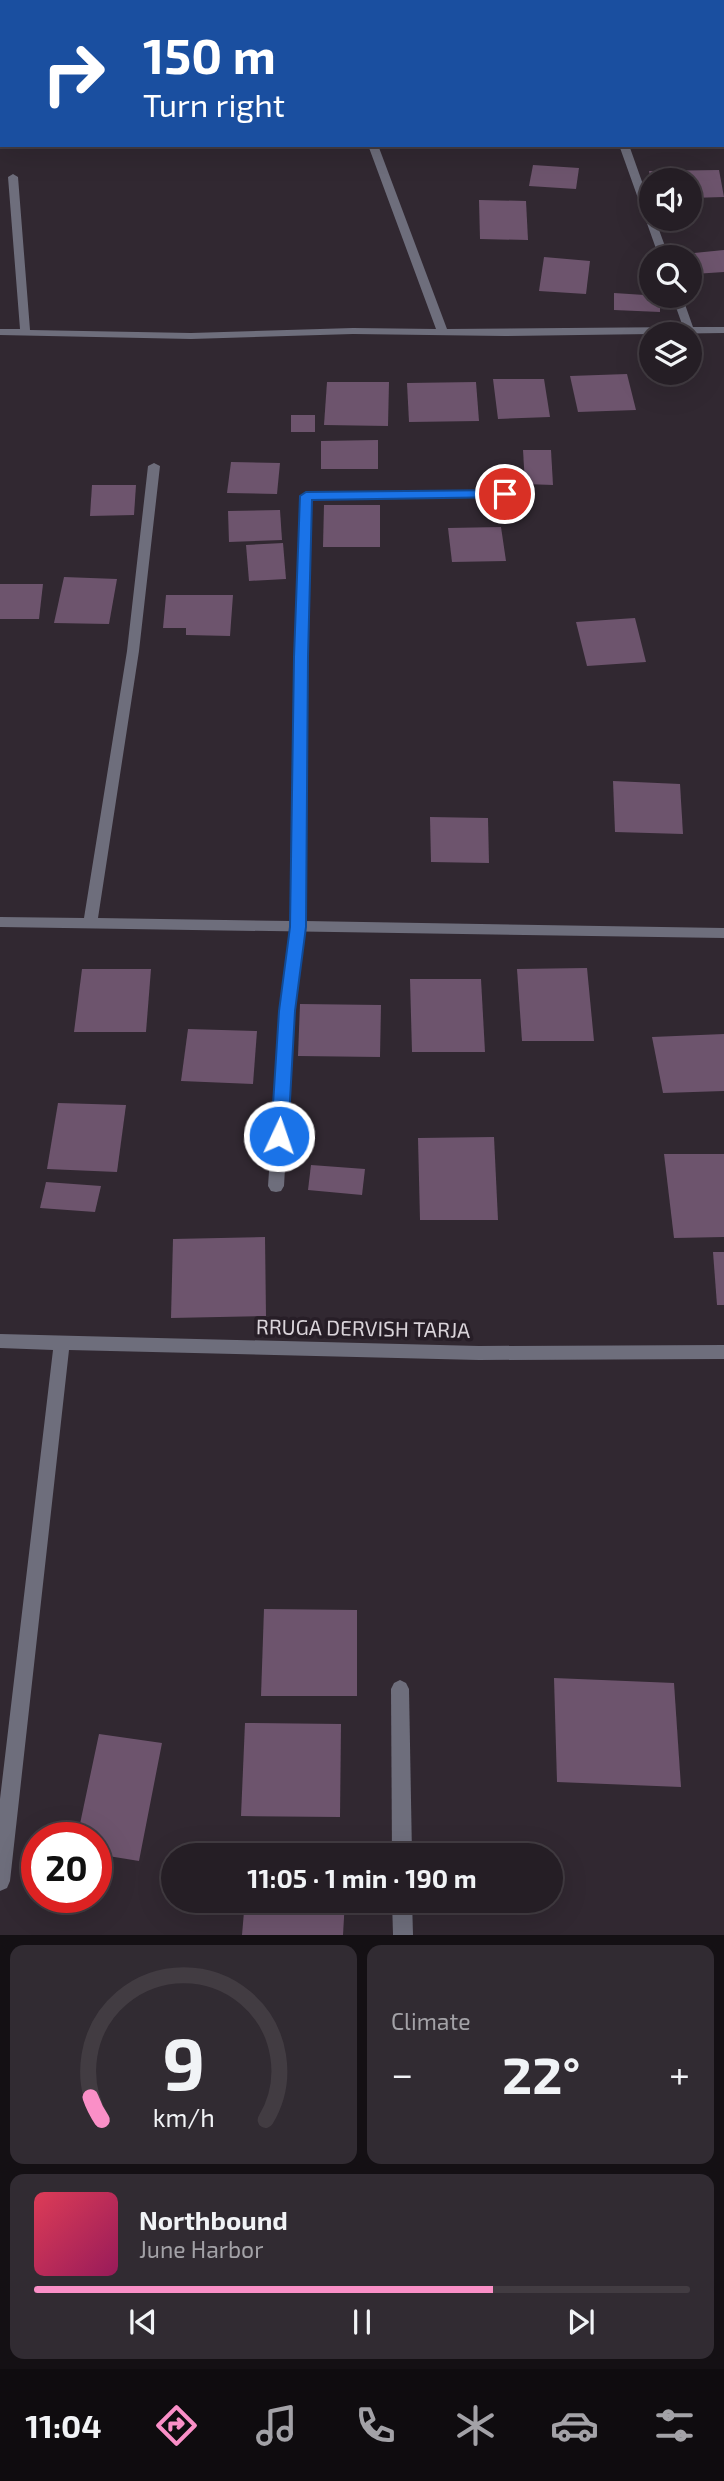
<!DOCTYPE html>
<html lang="en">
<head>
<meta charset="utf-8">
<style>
  :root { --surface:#251e25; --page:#312b32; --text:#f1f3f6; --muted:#a3a2a7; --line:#423c42; --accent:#fa8fc7 }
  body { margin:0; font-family:"Exo 2",sans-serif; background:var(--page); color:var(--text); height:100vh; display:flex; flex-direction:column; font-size:26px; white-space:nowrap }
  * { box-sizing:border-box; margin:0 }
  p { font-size:23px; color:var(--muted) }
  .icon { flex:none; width:38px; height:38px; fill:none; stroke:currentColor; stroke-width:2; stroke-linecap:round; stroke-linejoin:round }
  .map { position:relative; height:1935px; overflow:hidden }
  .panel { display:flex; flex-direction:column; gap:10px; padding:10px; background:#141014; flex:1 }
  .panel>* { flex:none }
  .banner { position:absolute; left:0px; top:0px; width:724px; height:147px; box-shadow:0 7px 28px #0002,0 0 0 2px var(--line); background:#1a4fa0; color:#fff; overflow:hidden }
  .controls { position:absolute; left:639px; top:168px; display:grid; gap:14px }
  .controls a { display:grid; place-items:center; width:63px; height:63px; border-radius:50%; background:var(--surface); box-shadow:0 7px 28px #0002,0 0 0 2px var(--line); font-size:35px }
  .speed { position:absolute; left:21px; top:1822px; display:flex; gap:14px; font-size:35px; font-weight:700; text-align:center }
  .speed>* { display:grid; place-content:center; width:91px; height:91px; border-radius:50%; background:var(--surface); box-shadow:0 7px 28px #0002,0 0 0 2px var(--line); line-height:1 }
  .speed .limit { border:10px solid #d22; background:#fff; color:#111 }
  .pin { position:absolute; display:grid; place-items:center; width:60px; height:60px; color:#fff; margin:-30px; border:4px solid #fff; border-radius:50%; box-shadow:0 2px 7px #0007 }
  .me { position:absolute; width:77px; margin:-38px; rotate:3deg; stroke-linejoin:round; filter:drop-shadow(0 0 5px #0008) }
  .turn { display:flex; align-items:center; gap:24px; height:147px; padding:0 28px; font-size:32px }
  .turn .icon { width:91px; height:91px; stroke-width:2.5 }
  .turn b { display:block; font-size:49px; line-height:60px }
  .big { font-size:52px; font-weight:700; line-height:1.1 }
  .panel .widget { flex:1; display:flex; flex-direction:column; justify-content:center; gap:10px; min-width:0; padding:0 24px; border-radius:14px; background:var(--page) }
  .panel .dial { align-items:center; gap:0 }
  .dial svg { height:182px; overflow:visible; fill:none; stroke:var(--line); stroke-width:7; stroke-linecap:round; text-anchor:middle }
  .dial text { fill:var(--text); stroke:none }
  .song { display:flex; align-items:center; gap:21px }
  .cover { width:84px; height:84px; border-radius:10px; background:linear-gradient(135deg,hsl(350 70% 55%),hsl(330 70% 35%)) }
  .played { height:7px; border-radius:4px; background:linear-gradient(90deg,var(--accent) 70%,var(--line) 70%) }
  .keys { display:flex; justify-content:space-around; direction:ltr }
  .heat { display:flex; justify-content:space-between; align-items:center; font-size:38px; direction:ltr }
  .panel .tiles { flex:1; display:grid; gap:10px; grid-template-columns:1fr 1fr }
  .widget:last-child { grid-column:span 2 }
  .trip { position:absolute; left:161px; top:1843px; width:402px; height:70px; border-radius:35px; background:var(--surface); box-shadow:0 7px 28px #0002,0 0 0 2px var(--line); font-weight:700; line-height:70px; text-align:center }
  .tabs { display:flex; height:112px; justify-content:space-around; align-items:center; background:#0f0c0f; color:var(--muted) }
  .tabs .icon { width:49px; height:49px }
  .tabs .selected { color:var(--accent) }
  .tabs b { font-size:32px; color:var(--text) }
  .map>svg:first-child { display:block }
</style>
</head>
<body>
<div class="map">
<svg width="724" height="1935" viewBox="0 0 724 1935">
  <rect width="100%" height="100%" fill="#312831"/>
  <g fill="#6d546d">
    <polygon points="533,165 579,168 576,189 529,186"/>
    <polygon points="719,170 724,197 690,198 690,180 651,180 649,171"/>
    <polygon points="479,200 526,201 528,240 480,239"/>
    <polygon points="724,250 724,272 694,274 690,257 684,254"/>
    <polygon points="544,257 590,261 586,294 539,291"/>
    <polygon points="614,293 660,296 660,312 614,310"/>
    <polygon points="627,374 636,410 578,412 570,376"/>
    <polygon points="493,379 544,379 550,417 498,419"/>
    <polygon points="327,382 389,382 388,426 324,425"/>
    <polygon points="476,382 479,421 409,422 407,383"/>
    <rect x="291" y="415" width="24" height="17"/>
    <polygon points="378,440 378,469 321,469 321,441"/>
    <polygon points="523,450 551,450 553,485 525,484"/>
    <polygon points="231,462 280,463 277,494 227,493"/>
    <polygon points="92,485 136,485 134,515 90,516"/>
    <polygon points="324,505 380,505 380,547 323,547"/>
    <polygon points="280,510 282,540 229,542 228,511"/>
    <polygon points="501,527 506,561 452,562 448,528"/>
    <polygon points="283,543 286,579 249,581 246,545"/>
    <polygon points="64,577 117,579 109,624 54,623"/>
    <polygon points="0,584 43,584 39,619 0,619"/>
    <polygon points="166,595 233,595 230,636 186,635 186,628 163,628"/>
    <polygon points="635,618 646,662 587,666 576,622"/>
    <polygon points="613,781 680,784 683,834 615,832"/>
    <polygon points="430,817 488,818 489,863 431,862"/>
    <polygon points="587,968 594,1041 522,1041 517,969"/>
    <polygon points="82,969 151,969 146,1032 74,1032"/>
    <polygon points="410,979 481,979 485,1052 412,1052"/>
    <polygon points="300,1004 381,1005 380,1057 298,1056"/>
    <polygon points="188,1029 257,1031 253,1084 181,1081"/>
    <polygon points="724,1034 724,1091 663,1093 652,1037"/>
    <polygon points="58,1103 126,1105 117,1172 47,1169"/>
    <polygon points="494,1137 498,1220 420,1220 418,1138"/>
    <polygon points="664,1154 724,1154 724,1237 674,1238"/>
    <polygon points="311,1165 365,1169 362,1195 308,1190"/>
    <polygon points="46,1182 101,1186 95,1212 40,1208"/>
    <polygon points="265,1237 266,1316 171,1318 173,1239"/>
    <polygon points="713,1252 724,1252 724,1305 717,1305"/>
    <polygon points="264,1609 357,1610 357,1696 261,1696"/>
    <polygon points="554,1678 674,1683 681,1787 557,1782"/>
    <polygon points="245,1723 341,1724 340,1817 241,1816"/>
    <polygon points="99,1734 162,1743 139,1861 96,1854 96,1838 77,1838"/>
    <polygon points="245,1900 345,1900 343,1935 242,1935"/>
  </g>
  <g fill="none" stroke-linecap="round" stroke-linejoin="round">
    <g fill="#6e6e7c" fill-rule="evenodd">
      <polygon points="505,490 511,494 509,496 306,500 300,496 306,492"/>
      <polygon points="298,922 305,927 294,1011 284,1186 281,1191 276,1192 271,1191 268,1186 280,1011 291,927"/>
    </g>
    <g fill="#6e6e7c" fill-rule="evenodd">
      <polygon points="368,145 378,145 447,329 683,327 672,296 682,296 693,327 724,327 724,333 504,336 353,334 191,339 0,335 0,329 20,329 8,177 13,174 18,177 30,330 191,333 353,328 436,329"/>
      <polygon points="619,145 629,145 651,207 651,219 655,219 669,257 659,257"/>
      <polygon points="154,463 160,466 139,651 98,918 291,921 295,657 300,496 306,492 312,496 307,657 305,921 724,928 724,938 0,927 0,917 84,918 127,651 148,466"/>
      <polygon points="0,1334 479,1346 724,1345 724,1359 479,1360 69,1350 10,1881 7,1888 0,1891 0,1799 53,1350 0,1348"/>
      <polygon points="400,1680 406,1683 409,1689 412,1855 392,1855 391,1689 394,1683"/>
      <polygon points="392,1900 412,1900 413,1935 393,1935"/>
    </g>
  </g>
  <polygon fill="#1a73e8" stroke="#114b97" stroke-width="2" points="505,490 509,491 509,497 312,500 308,657 306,927 295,1011 288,1136 285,1141 273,1141 271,1136 279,1011 290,927 294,657 300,496 306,492"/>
  <g text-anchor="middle" stroke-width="7" stroke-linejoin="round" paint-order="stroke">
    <g font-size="21" fill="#dad4da" stroke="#271e27">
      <text transform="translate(363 1329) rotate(1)" y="7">RRUGA DERVISH TARJA</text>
    </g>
  </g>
</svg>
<div class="controls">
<a><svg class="icon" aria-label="sound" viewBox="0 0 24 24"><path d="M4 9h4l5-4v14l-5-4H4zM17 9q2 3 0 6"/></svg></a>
<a><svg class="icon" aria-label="search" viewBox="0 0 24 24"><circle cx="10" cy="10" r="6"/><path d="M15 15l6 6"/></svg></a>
<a><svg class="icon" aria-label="layers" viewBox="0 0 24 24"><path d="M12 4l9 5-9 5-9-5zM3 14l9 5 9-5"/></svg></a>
</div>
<div class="speed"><div class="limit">20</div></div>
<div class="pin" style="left:505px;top:494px;background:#d93025"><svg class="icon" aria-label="arrive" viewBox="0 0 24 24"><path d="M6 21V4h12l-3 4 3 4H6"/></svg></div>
<svg class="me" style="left:279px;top:1136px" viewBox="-20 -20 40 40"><circle r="17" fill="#1a73e8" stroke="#fff" stroke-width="3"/><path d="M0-11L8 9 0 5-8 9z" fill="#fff"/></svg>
<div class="trip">11:05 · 1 min · 190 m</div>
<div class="banner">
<div class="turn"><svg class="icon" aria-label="right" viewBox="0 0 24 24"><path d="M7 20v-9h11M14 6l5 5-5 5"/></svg><div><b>150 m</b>Turn right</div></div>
</div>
</div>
<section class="panel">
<div class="tiles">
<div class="widget dial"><svg viewBox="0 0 100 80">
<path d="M14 69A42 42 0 1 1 86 69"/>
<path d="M14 69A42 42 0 0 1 9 59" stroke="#fa8fc7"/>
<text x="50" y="56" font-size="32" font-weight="700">9</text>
<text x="50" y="72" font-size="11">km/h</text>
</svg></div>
<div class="widget"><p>Climate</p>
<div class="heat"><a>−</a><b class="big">22°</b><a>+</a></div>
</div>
<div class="widget">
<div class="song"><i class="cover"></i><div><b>Northbound</b><p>June Harbor</p></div></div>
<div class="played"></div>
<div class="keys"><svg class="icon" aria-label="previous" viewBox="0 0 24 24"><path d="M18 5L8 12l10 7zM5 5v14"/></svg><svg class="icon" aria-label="pause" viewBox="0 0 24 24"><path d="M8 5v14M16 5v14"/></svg><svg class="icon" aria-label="next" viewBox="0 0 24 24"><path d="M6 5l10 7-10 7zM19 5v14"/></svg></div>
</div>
</div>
</section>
<nav class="tabs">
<b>11:04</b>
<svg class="icon selected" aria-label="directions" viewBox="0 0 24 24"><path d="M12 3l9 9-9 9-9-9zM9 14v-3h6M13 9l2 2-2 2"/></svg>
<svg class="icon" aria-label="music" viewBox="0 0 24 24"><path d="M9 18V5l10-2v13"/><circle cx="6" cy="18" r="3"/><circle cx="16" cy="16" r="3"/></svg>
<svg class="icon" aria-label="phone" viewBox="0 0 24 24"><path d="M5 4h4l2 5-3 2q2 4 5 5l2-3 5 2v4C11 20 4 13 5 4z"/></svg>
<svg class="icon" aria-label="climate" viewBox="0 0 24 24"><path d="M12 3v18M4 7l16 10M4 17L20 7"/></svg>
<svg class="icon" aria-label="car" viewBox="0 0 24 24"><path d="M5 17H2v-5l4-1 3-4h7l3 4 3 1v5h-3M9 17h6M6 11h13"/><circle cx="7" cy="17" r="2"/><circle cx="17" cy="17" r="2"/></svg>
<svg class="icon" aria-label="filters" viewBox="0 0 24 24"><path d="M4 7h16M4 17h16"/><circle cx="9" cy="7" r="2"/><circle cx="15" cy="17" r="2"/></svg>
</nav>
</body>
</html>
